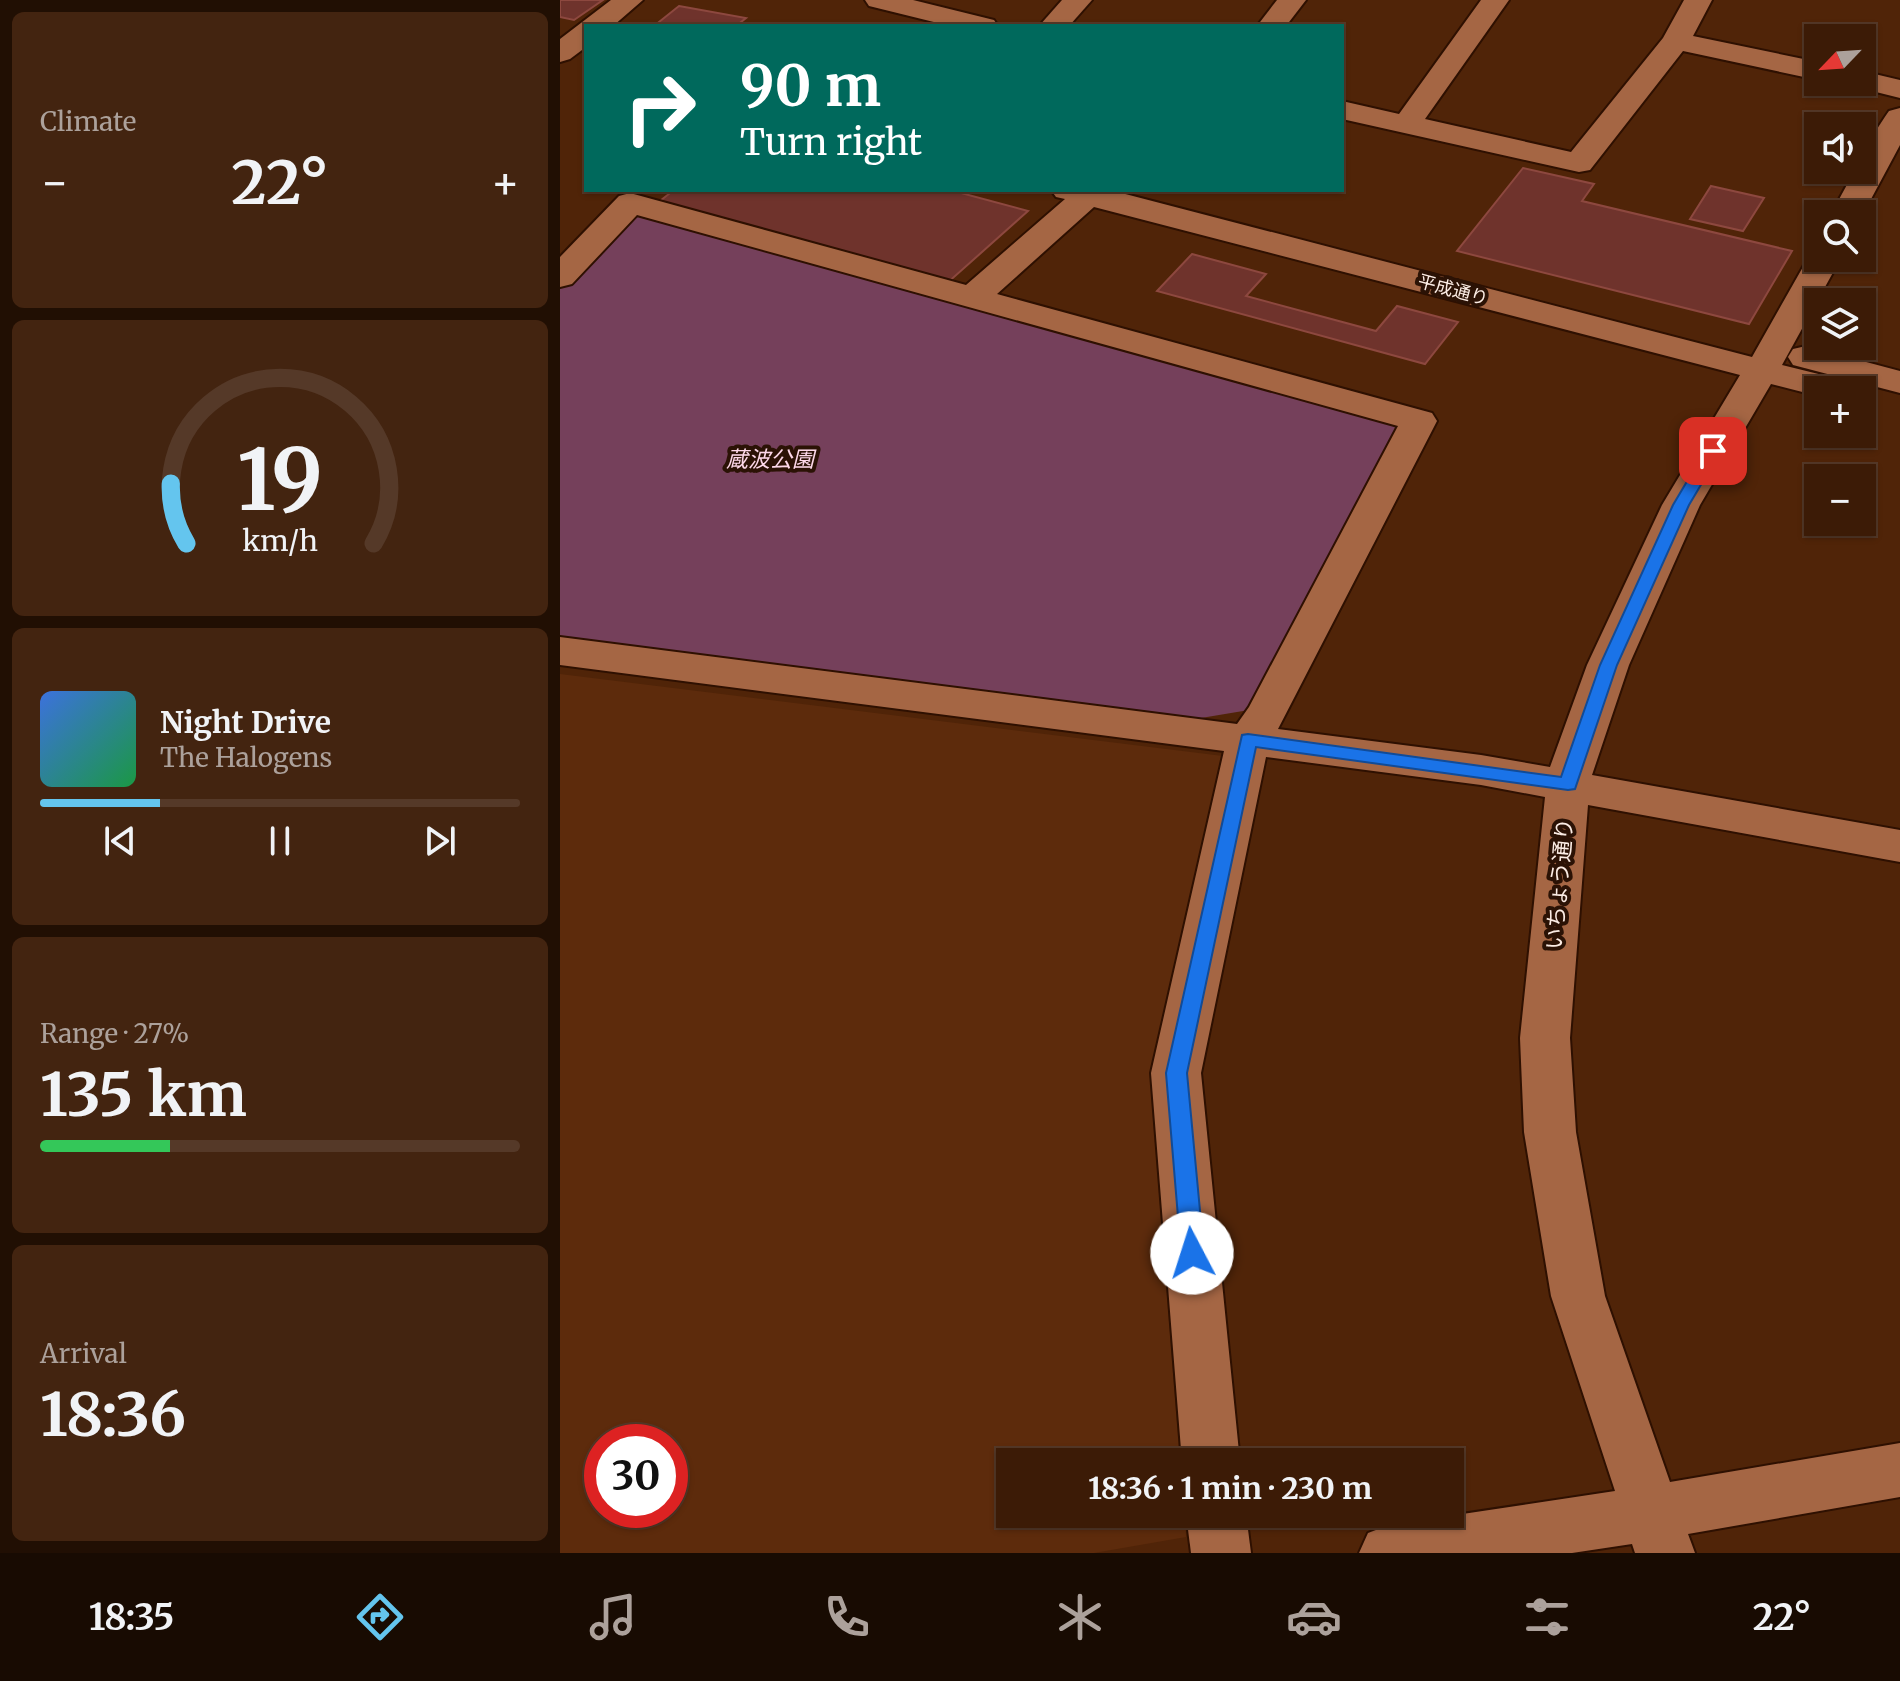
<!DOCTYPE html>
<html lang="en">
<head>
<meta charset="utf-8">
<style>
  :root { --surface:#3c1b06; --page:#432410; --text:#f1f3f6; --muted:#aca19b; --line:#553928; --accent:#64c5ee }
  body { margin:0; font-family:Merriweather,"Noto Sans JP",serif; background:var(--page); color:var(--text); height:100vh; display:flex; flex-direction:column; font-size:30px; white-space:nowrap }
  * { box-sizing:border-box; margin:0 }
  p { font-size:26px; color:var(--muted) }
  .icon { flex:none; width:44px; height:44px; fill:none; stroke:currentColor; stroke-width:2; stroke-linecap:round; stroke-linejoin:round }
  .map { position:relative; flex:1; overflow:hidden }
  .sheet { display:flex; flex-direction:column; gap:12px; padding:12px; background:#210f03; width:560px }
  .sheet>* { flex:none }
  .banner { position:absolute; left:24px; top:24px; width:760px; height:168px; border-radius:0px; box-shadow:0 2px 6px #0004,0 0 0 2px var(--line); background:#00695c; color:#fff; overflow:hidden }
  .needle { width:52px; rotate:245deg }
  .buttons { position:absolute; left:1244px; top:24px; display:grid; gap:16px }
  .buttons a { display:grid; place-items:center; width:72px; height:72px; border-radius:0px; background:var(--surface); box-shadow:0 2px 6px #0004,0 0 0 2px var(--line); font-size:40px }
  .speed { position:absolute; left:24px; top:1424px; display:flex; gap:16px; font-size:40px; font-weight:700; text-align:center }
  .speed>* { display:grid; place-content:center; width:104px; height:104px; border-radius:50%; background:var(--surface); box-shadow:0 2px 6px #0004,0 0 0 2px var(--line); line-height:1 }
  .speed .limit { border:12px solid #d22; background:#fff; color:#111 }
  .pin { position:absolute; display:grid; place-items:center; width:68px; height:68px; color:#fff; margin:-34px; border-radius:16px; box-shadow:0 4px 12px #0006 }
  .me { position:absolute; width:88px; margin:-44px; rotate:355deg; stroke-linejoin:round; filter:drop-shadow(0 0 6px #0008) }
  .turn { display:flex; align-items:center; gap:28px; height:168px; padding:0 24px; font-size:36px }
  .turn .icon { width:104px; height:104px; stroke-width:2.5 }
  .turn b { display:block; font-size:56px; line-height:68px }
  .big { font-size:60px; font-weight:700; line-height:1.1 }
  .sheet .card { flex:1; display:flex; flex-direction:column; justify-content:center; gap:12px; min-width:0; padding:0 28px; border-radius:12px; background:var(--page) }
  .sheet .dial { align-items:center; gap:0 }
  .dial svg { height:208px; overflow:visible; fill:none; stroke:var(--line); stroke-width:7; stroke-linecap:round; text-anchor:middle }
  .dial text { fill:var(--text); stroke:none }
  .song { display:flex; align-items:center; gap:24px }
  .cover { width:96px; height:96px; border-radius:12px; background:linear-gradient(135deg,hsl(220 70% 55%),hsl(140 70% 35%)) }
  .played { height:8px; border-radius:4px; background:linear-gradient(90deg,var(--accent) 25%,var(--line) 25%) }
  .keys { display:flex; justify-content:space-around; direction:ltr }
  .heat { display:flex; justify-content:space-between; align-items:center; font-size:44px; direction:ltr }
  .charge { height:12px; border-radius:6px; background:linear-gradient(90deg,#34c759 27%,var(--line) 0) }
  .trip { position:absolute; left:436px; top:1448px; width:468px; height:80px; border-radius:0px; background:var(--surface); box-shadow:0 2px 6px #0004,0 0 0 2px var(--line); font-weight:700; line-height:80px; text-align:center }
  .dock { display:flex; height:128px; justify-content:space-around; align-items:center; background:#180b02; color:var(--muted) }
  .dock .icon { width:56px; height:56px }
  .dock .selected { color:var(--accent) }
  .dock b { font-size:36px; color:var(--text) }
  main { display:flex; flex:1; min-height:0 }
  .map>svg:first-child { display:block }
</style>
</head>
<body>
<main>
<section class="sheet">
<div class="card"><p>Climate</p>
<div class="heat"><a>−</a><b class="big">22°</b><a>+</a></div>
</div>
<div class="card dial"><svg viewBox="0 0 100 80">
<path d="M14 69A42 42 0 1 1 86 69"/>
<path d="M14 69A42 42 0 0 1 8 46" stroke="#64c5ee"/>
<text x="50" y="56" font-size="32" font-weight="700">19</text>
<text x="50" y="72" font-size="11">km/h</text>
</svg></div>
<div class="card">
<div class="song"><i class="cover"></i><div><b>Night Drive</b><p>The Halogens</p></div></div>
<div class="played"></div>
<div class="keys"><svg class="icon" aria-label="previous" viewBox="0 0 24 24"><path d="M18 5L8 12l10 7zM5 5v14"/></svg><svg class="icon" aria-label="pause" viewBox="0 0 24 24"><path d="M8 5v14M16 5v14"/></svg><svg class="icon" aria-label="next" viewBox="0 0 24 24"><path d="M6 5l10 7-10 7zM19 5v14"/></svg></div>
</div>
<div class="card"><p>Range · 27%</p><b class="big">135 km</b><div class="charge"></div></div>
<div class="card"><p>Arrival</p><b class="big">18:36</b></div>
</section>
<div class="map">
<svg width="1340" height="1553" viewBox="0 0 1340 1553">
  <rect width="100%" height="100%" fill="#502408"/>
  <path fill="#5d2b0c" fill-rule="evenodd" d="M0,674L663,756L590,1078L620,1462H450V1514H625L626,1537L534,1553H0ZM42,1442H110V1510H42Z"/>
  <polygon fill="#75405b" points="70,203 859,421 689,710 641,718 0,646 0,277"/>
  <g fill="#6f332c" stroke="#8d483f" stroke-width="2">
    <polygon points="0,0 43,0 14,20 0,17"/>
    <polygon points="119,6 186,18 176,26 94,26"/>
    <polygon points="963,168 1034,184 1022,201 1232,251 1189,324 897,251"/>
    <polygon points="1151,186 1204,198 1183,231 1130,219"/>
    <polygon points="114,190 390,190 468,211 385,285 96,204"/>
    <polygon points="632,254 706,274 686,296 816,331 837,306 898,322 865,364 597,291"/>
  </g>
  <g fill="none" stroke-linecap="round" stroke-linejoin="round">
    <defs>
      <g id="minor">
        <polygon points="51,0 83,0 53,26 26,26 26,47 10,59 0,62 0,39"/>
        <polygon points="305,0 353,0 434,20 438,26 390,26 309,6"/>
        <polygon points="502,0 532,0 509,26 479,26"/>
        <polygon points="717,0 746,0 726,26 697,26"/>
        <polygon points="921,0 949,0 865,119 1011,152 1103,38 1124,0 1152,0 1133,36 1258,62 1258,80 1123,51 1030,170 1019,172 782,119 782,101 839,114"/>
        <polygon points="1302,71 1340,80 1340,98 1292,86 1289,82 1302,82"/>
        <path d="M1340,108V145L1303,214H1271L1295,170H1302C1302,150 1318,127 1329,111Z"/>
        <path d="M491,190H550L1192,357L1252,251L1258,249V258H1281L1222,365L1291,382L1296,390H1258V396L1211,384L1140,505L1069,665L1032,775L1340,830V862L1028,805L1010,1038L1016,1132L1045,1296L1110,1482L1340,1443V1497L1128,1534L1135,1553H1075L1072,1544L1012,1553H799L808,1533L829,1525L1055,1491L991,1296L964,1132L960,1038L985,797L921,785L706,757L641,1073L680,1462H622L591,1073L664,751L0,665V637L677,724L689,707L838,426L77,215L12,284L0,287V257L59,196L70,193L406,285L505,199L496,197ZM534,207L1180,375L1102,505L1027,665L990,767L921,755L718,729L877,421L872,413L437,294Z"/>
        <polygon points="1246,346 1340,371 1340,393 1233,365 1228,357 1233,349"/>
        <polygon points="626,1514 686,1514 691,1553 631,1553"/>
      </g>
    </defs>
    <use href="#minor" stroke="#2e1001" stroke-width="4"/>
    <use href="#minor" fill="#a56644" fill-rule="evenodd"/>
  </g>
  <polygon fill="#1a73e8" stroke="#114b97" stroke-width="2" points="1153,446 1161,451 1129,505 1057,665 1015,789 1008,790 696,747 627,1073 644,1253 640,1259 632,1262 625,1259 621,1253 606,1073 682,735 688,734 1001,777 1040,665 1113,505 1145,451"/>
  <g text-anchor="middle" stroke-width="8" stroke-linejoin="round" paint-order="stroke">
    <g font-size="18" fill="#fbece4" stroke="#2b1205">
      <text transform="translate(893 290) rotate(15)" y="6">平成通り</text>
    </g>
    <g font-size="22" font-style="italic" fill="#fdd8e9" stroke="#2b1205">
      <text x="210" y="467">蔵波公園</text>
    </g>
    <g font-size="22" fill="#fbece4" stroke="#2b1205">
      <text transform="translate(999 884) rotate(-85)" y="8">いちょう通り</text>
    </g>
  </g>
</svg>
<div class="buttons">
<a><svg class="needle" viewBox="-14 -14 28 28"><path d="M0-13l5 13h-10z" fill="#e53935"/><path d="M0 13l5-13h-10z" fill="#aca19b"/></svg></a>
<a><svg class="icon" aria-label="sound" viewBox="0 0 24 24"><path d="M4 9h4l5-4v14l-5-4H4zM17 9q2 3 0 6"/></svg></a>
<a><svg class="icon" aria-label="search" viewBox="0 0 24 24"><circle cx="10" cy="10" r="6"/><path d="M15 15l6 6"/></svg></a>
<a><svg class="icon" aria-label="layers" viewBox="0 0 24 24"><path d="M12 4l9 5-9 5-9-5zM3 14l9 5 9-5"/></svg></a>
<a>+</a>
<a>−</a>
</div>
<div class="speed"><div class="limit">30</div></div>
<div class="pin" style="left:1153px;top:451px;background:#d93025"><svg class="icon" aria-label="arrive" viewBox="0 0 24 24"><path d="M6 21V4h12l-3 4 3 4H6"/></svg></div>
<svg class="me" style="left:632px;top:1253px" viewBox="-20 -20 40 40"><circle r="19" fill="#fff"/><path d="M0-13L10 11 0 6-10 11z" fill="#1a73e8"/></svg>
<div class="trip">18:36 · 1 min · 230 m</div>
<div class="banner">
<div class="turn"><svg class="icon" aria-label="right" viewBox="0 0 24 24"><path d="M7 20v-9h11M14 6l5 5-5 5"/></svg><div><b>90 m</b>Turn right</div></div>
</div>
</div>
</main>
<nav class="dock">
<b>18:35</b>
<svg class="icon selected" aria-label="directions" viewBox="0 0 24 24"><path d="M12 3l9 9-9 9-9-9zM9 14v-3h6M13 9l2 2-2 2"/></svg>
<svg class="icon" aria-label="music" viewBox="0 0 24 24"><path d="M9 18V5l10-2v13"/><circle cx="6" cy="18" r="3"/><circle cx="16" cy="16" r="3"/></svg>
<svg class="icon" aria-label="phone" viewBox="0 0 24 24"><path d="M5 4h4l2 5-3 2q2 4 5 5l2-3 5 2v4C11 20 4 13 5 4z"/></svg>
<svg class="icon" aria-label="climate" viewBox="0 0 24 24"><path d="M12 3v18M4 7l16 10M4 17L20 7"/></svg>
<svg class="icon" aria-label="car" viewBox="0 0 24 24"><path d="M5 17H2v-5l4-1 3-4h7l3 4 3 1v5h-3M9 17h6M6 11h13"/><circle cx="7" cy="17" r="2"/><circle cx="17" cy="17" r="2"/></svg>
<svg class="icon" aria-label="filters" viewBox="0 0 24 24"><path d="M4 7h16M4 17h16"/><circle cx="9" cy="7" r="2"/><circle cx="15" cy="17" r="2"/></svg>
<b>22°</b>
</nav>
</body>
</html>
